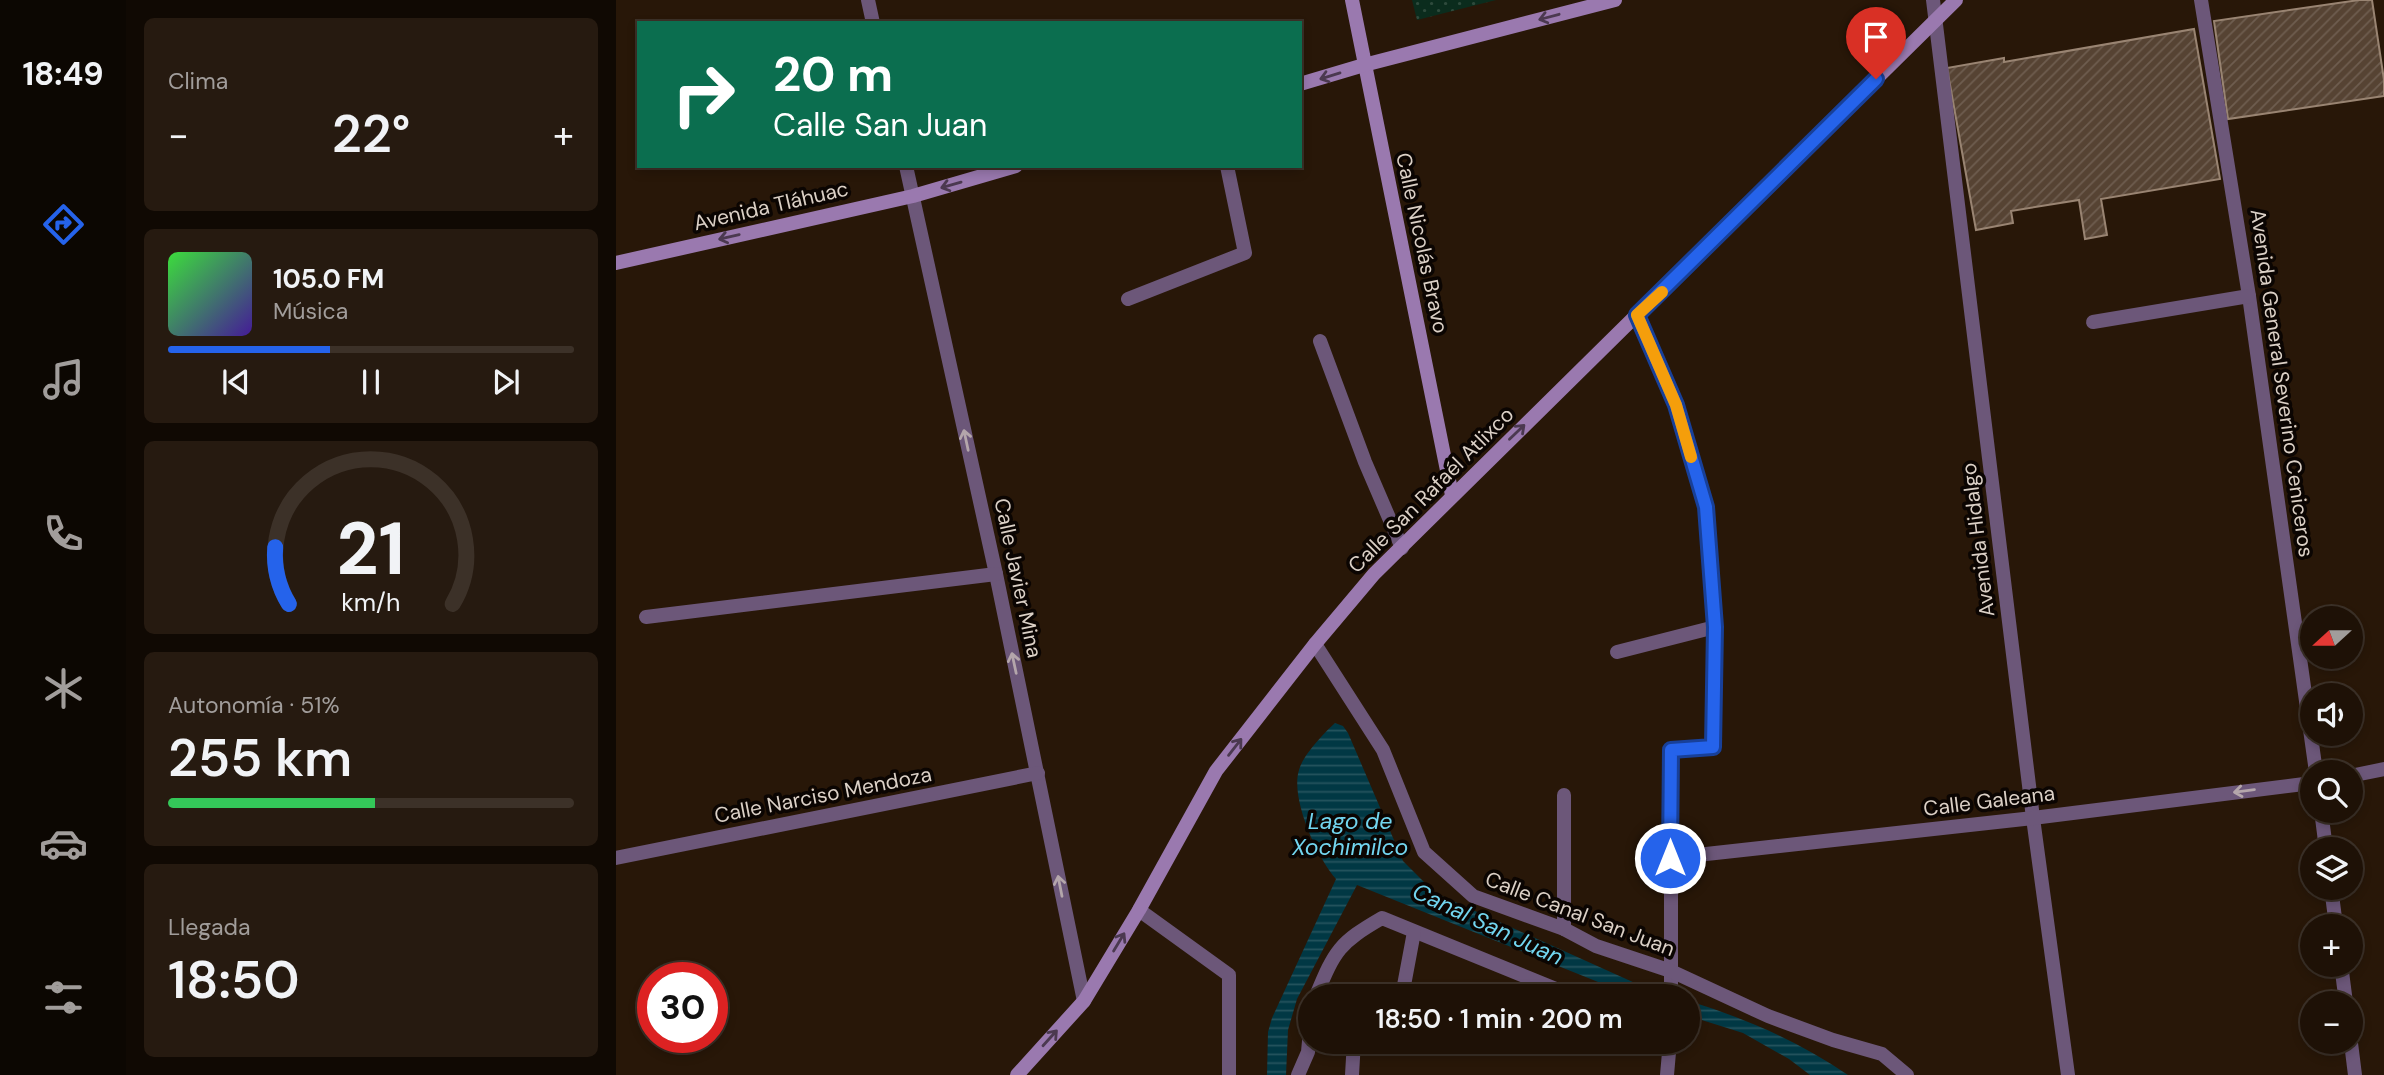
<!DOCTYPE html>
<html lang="es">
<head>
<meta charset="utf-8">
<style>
  :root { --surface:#1e1106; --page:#261a10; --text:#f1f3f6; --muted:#a19d9b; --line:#3c3128; --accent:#2563eb }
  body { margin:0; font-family:"DM Sans",sans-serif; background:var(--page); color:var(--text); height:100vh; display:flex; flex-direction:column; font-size:26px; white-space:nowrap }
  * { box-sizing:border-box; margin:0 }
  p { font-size:23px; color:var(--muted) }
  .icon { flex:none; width:38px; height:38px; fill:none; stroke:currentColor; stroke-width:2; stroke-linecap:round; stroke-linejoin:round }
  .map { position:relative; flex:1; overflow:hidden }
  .side { display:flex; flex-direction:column; gap:18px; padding:18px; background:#100903; width:490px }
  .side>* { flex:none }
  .top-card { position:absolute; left:21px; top:21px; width:665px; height:147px; border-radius:0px; box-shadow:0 4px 10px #0003,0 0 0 2px var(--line); background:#0b6e4f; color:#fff; overflow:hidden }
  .needle { width:46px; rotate:249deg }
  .buttons { position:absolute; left:1684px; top:606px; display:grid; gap:14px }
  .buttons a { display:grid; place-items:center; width:63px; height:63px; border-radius:50%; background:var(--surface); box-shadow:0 4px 10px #0003,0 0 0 2px var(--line); font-size:35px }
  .speed { position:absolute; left:21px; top:962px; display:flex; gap:14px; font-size:35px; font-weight:700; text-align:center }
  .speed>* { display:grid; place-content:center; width:91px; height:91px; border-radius:50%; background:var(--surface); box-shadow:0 4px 10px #0003,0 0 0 2px var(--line); line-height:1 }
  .speed .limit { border:10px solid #d22; background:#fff; color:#111 }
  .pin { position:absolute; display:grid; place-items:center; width:60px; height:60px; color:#fff; margin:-72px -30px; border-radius:50% 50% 50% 0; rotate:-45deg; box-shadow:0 0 7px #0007 }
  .pin .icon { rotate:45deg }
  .me { position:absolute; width:77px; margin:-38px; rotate:0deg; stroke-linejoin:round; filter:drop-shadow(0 0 5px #0008) }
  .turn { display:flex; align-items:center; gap:24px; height:147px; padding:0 21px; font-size:32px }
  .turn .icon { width:91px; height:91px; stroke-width:2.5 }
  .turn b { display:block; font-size:49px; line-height:60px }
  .big { font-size:52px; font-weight:600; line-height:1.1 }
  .side .widget { flex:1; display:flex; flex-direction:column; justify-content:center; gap:10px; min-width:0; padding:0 24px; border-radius:10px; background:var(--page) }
  .side .dial { align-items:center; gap:0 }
  .dial svg { height:182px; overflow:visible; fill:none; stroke:var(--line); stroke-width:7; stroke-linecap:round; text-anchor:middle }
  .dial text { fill:var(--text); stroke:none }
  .song { display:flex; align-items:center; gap:21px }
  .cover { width:84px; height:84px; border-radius:10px; background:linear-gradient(135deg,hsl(120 70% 55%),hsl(260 70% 35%)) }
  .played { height:7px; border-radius:4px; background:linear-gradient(90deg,var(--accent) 40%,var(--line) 40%) }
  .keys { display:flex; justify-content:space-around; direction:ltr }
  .heat { display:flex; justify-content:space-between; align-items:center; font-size:38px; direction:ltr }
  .charge { height:10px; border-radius:5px; background:linear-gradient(90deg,#34c759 51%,var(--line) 0) }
  .trip { position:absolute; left:682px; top:984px; width:402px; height:70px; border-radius:35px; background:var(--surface); box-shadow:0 4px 10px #0003,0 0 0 2px var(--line); font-weight:600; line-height:70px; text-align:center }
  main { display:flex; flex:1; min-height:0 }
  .tab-bar { display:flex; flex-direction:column; width:126px; justify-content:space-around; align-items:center; background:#0c0702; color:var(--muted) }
  .tab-bar .icon { width:49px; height:49px }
  .tab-bar .current { color:var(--accent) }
  .tab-bar b { font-size:32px; color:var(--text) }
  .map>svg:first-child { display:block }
</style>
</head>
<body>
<main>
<nav class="tab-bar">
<b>18:49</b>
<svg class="icon current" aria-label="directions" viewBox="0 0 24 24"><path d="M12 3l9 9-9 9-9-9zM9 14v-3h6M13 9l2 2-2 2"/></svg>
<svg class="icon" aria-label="music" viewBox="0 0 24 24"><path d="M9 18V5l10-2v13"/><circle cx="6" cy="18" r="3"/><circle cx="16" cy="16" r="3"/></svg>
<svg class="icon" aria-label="phone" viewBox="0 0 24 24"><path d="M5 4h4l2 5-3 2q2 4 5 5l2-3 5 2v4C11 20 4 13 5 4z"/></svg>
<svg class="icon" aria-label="climate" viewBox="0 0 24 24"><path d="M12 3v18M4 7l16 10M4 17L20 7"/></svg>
<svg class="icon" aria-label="car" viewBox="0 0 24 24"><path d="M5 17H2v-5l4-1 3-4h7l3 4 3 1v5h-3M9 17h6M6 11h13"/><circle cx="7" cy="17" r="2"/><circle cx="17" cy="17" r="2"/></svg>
<svg class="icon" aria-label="filters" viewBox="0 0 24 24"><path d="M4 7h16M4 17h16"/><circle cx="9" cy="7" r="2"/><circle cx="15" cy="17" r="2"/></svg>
</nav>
<section class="side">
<div class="widget"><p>Clima</p>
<div class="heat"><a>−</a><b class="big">22°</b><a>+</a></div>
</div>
<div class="widget">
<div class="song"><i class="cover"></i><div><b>105.0 FM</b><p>Música</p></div></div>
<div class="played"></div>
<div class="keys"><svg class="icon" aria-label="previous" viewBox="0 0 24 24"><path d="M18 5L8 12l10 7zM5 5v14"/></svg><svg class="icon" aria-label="pause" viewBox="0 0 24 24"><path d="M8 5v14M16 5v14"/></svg><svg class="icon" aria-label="next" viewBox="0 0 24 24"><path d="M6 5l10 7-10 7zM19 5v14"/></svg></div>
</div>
<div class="widget dial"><svg viewBox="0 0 100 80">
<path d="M14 69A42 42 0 1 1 86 69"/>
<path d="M14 69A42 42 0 0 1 8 44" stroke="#2563eb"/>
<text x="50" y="56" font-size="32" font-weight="700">21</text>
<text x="50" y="72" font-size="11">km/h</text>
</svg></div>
<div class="widget"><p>Autonomía · 51%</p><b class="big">255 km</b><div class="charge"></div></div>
<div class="widget"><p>Llegada</p><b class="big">18:50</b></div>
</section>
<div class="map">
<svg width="1768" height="1075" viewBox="0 0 1768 1075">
  <defs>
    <pattern id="park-dots" width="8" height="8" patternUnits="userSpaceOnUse" patternTransform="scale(1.75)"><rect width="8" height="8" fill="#0b2c1d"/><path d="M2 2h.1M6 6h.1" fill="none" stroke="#2e4a3c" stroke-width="1.8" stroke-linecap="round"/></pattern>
    <pattern id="water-rules" width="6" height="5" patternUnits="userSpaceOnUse" patternTransform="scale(1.75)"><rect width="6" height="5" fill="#013844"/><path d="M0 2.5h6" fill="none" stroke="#25545e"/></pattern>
    <pattern id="building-hatch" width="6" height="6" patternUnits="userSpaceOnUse" patternTransform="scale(1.75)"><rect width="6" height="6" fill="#564333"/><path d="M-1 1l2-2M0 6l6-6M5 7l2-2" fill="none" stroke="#6e5d4f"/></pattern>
  </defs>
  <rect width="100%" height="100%" fill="#281708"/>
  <polygon fill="url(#park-dots)" points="796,0 880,0 801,20"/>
  <g fill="url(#water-rules)">
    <path d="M719,723L727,726L732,733L787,861L819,893L1019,983L1057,996H1017L741,885L681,999L672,1030L670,1075H651L652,1032L656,1018L720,879C701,858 674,798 683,770C687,755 708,733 719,723Z"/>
    <path d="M1073,1001C1129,1018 1184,1042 1232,1075H1194L1173,1059L1127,1033L1073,1016Z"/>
  </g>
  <g fill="url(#building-hatch)" stroke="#998472" stroke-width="2">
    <polygon points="1743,0 1756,0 1768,80 1768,96 1612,119 1598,21"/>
    <polygon points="1578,29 1604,179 1485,199 1491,235 1469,239 1463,200 1395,211 1397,223 1360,230 1331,68 1388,58 1388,62"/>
  </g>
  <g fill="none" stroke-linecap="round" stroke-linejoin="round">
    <g stroke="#6c5779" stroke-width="14">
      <polyline points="252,0 257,23"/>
      <polyline points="1317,0 1417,818 1452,1075"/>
      <polyline points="1585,0 1633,296 1700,772"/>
      <polyline points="290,166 380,574 468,1001"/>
      <polyline points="512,299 629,253 611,166"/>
      <polyline points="1021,315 1061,405 1090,507 1099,627 1096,747 1055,750 1055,996"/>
      <polyline points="1477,322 1633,296"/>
      <polyline points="704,341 749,462 786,548"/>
      <polyline points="30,617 380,574"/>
      <polyline points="699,644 767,750 808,852 857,896 948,929 980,946 1055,971 1152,1016 1217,1040 1266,1054 1291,1075"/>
      <polyline points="1001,652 1099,627"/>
      <polyline points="1734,776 1768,769"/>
      <polyline points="1705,810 1710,849"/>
      <polyline points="0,858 422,773"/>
      <polyline points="1054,858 1417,818 1696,783"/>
      <polyline points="1715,887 1720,926"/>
      <polyline points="523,910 613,975 613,1075"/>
      <polyline points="948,929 948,795"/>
      <polyline points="1725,964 1730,1003"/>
      <path d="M700,996C719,950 723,943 766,918L957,996"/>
      <polyline points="786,996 798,932"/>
      <polyline points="1734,1035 1739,1075"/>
      <polyline points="682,1075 692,1052 695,1020"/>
      <polyline points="736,1075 738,1041"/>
      <polyline points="1051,1075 1054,1041"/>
    </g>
    <g stroke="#9a79af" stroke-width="14">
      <polyline points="736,0 836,495"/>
      <polyline points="684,84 748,65 999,0"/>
      <polyline points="0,263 297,196 400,166"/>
      <polyline points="401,1075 468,1001 523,910 600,771 699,644 758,574 1340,0"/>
    </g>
  </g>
  <defs><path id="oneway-shaft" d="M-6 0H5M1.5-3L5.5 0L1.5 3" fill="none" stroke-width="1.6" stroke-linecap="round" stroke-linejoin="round" transform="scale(1.75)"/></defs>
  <g stroke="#4b3950">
    <use href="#oneway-shaft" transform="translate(933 17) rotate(165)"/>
    <use href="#oneway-shaft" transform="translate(714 76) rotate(163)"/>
    <use href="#oneway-shaft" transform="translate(335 185) rotate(164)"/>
    <use href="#oneway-shaft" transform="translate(113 237) rotate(167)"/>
    <use href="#oneway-shaft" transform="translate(901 432) rotate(-44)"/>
    <use href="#oneway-shaft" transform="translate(619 747) rotate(-52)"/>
    <use href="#oneway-shaft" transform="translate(503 942) rotate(-59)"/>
    <use href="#oneway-shaft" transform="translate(434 1038) rotate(-48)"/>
  </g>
  <g stroke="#b4a6ab">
    <use href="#oneway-shaft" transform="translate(350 440) rotate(-102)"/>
    <use href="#oneway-shaft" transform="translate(398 663) rotate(-102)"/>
    <use href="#oneway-shaft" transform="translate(1628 791) rotate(173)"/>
    <use href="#oneway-shaft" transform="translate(444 886) rotate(-101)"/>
  </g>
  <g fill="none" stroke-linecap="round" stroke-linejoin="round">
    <defs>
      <polyline id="route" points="1054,858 1055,750 1097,747 1099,627 1090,507 1060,405 1021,315 1260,79"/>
    </defs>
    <use href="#route" stroke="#184099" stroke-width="18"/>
    <use href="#route" stroke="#2563eb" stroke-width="12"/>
    <polyline stroke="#f59e0b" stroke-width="12" points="1046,292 1021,315 1060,405 1075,457"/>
  </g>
  <g text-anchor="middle" stroke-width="7" stroke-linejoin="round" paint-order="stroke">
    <g font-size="21" fill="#dbd0c6" stroke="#0b0502">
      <text transform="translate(155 206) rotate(-13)" y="7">Avenida Tláhuac</text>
      <text transform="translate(806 243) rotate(78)" y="7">Calle Nicolás Bravo</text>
      <text transform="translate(1666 383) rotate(82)" y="7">Avenida General Severino Ceniceros</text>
      <text transform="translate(815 490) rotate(-45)" y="7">Calle San Rafaél Atlixco</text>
      <text transform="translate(1362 540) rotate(-97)" y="7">Avenida Hidalgo</text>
      <text transform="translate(402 578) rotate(78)" y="7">Calle Javier Mina</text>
      <text transform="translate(207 795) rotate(-11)" y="7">Calle Narciso Mendoza</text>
      <text transform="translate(1373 801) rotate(-7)" y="7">Calle Galeana</text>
      <text transform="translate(964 914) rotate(21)" y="7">Calle Canal San Juan</text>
    </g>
    <g font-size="23" font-style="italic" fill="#72d5ef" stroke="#0b0502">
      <text x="734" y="829">Lago de<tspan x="734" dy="26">Xochimilco</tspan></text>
      <text transform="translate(872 924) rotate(25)" y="8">Canal San Juan</text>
    </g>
  </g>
</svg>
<div class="buttons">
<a><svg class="needle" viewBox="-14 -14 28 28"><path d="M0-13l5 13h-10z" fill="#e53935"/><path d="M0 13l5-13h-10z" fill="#a19d9b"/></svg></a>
<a><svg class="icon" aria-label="sound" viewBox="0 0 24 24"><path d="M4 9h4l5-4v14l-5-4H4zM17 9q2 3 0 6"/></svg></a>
<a><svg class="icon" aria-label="search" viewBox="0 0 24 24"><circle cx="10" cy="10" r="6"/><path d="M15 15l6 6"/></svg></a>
<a><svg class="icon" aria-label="layers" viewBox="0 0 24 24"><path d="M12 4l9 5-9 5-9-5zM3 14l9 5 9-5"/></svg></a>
<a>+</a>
<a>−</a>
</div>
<div class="speed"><div class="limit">30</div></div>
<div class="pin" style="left:1260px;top:79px;background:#d93025"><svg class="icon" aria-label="arrive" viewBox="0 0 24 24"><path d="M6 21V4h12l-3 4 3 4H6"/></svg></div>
<svg class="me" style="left:1054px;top:858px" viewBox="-20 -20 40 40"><circle r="17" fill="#2563eb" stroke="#fff" stroke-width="3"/><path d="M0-11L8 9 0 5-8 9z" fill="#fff"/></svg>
<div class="trip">18:50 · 1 min · 200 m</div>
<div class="top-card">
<div class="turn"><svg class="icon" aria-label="right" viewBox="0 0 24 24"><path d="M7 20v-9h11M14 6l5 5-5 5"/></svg><div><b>20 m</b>Calle San Juan</div></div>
</div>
</div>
</main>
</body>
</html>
